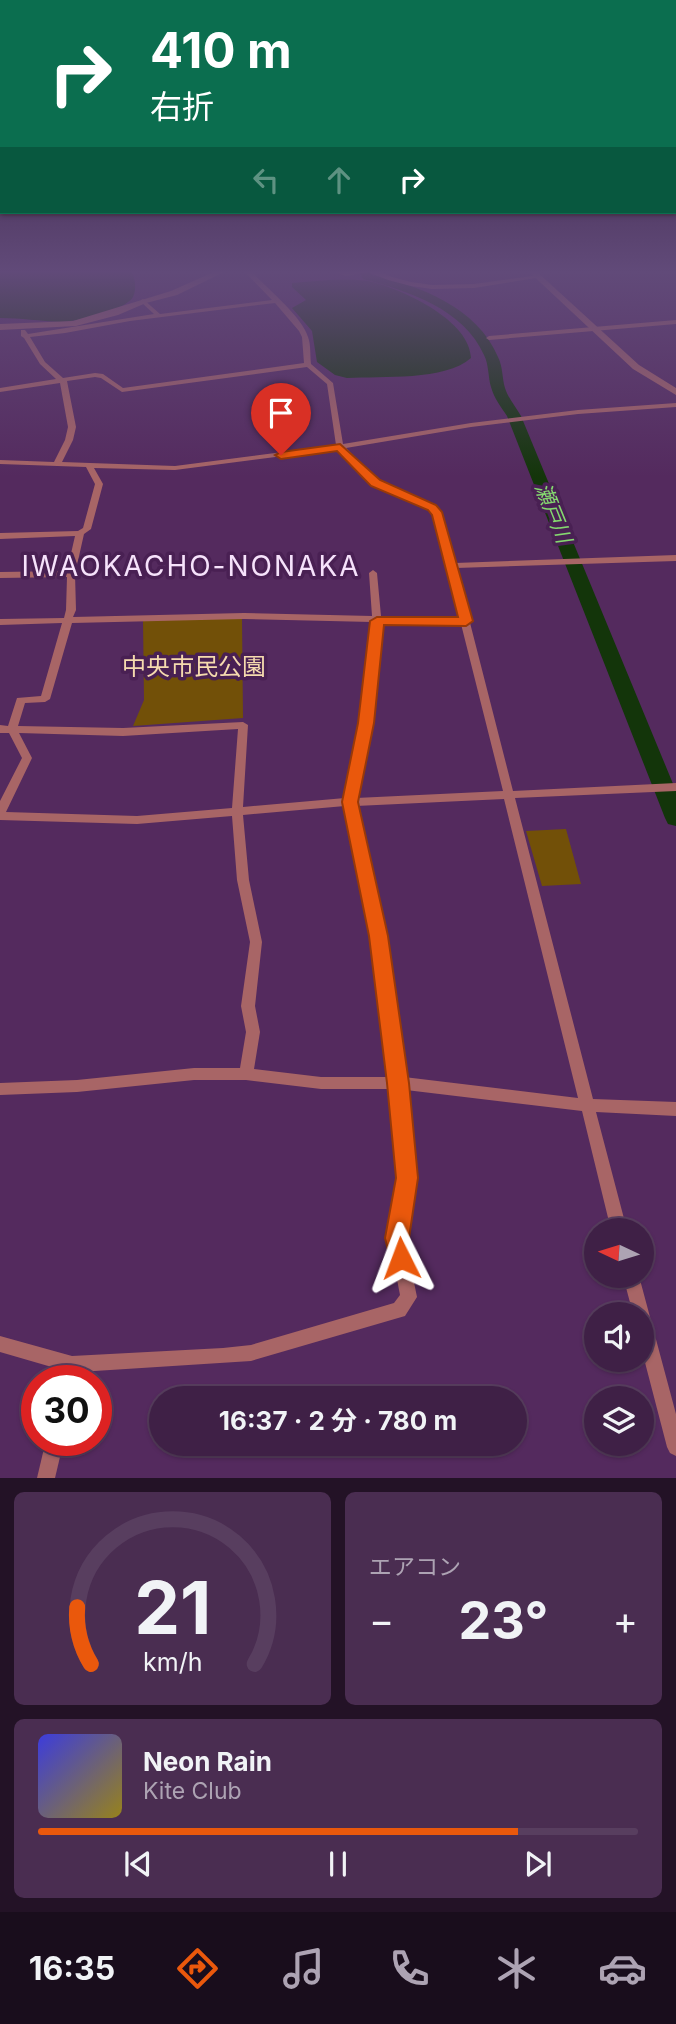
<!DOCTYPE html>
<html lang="ja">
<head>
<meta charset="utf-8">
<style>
  :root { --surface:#3f2046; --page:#4a2d51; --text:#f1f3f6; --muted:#ada3b3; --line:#583e5f; --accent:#ea580c }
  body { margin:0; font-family:Inter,"Noto Sans JP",sans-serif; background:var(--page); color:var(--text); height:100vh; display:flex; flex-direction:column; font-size:26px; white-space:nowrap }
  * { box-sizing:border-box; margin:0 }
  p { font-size:23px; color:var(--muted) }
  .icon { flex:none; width:38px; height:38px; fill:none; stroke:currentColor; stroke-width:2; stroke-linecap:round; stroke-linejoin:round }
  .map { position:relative; height:1478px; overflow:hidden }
  .side { display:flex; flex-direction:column; gap:14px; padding:14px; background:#231226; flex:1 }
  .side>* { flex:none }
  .banner { position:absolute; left:0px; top:0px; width:677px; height:214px; box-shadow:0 2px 5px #0004,0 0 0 2px var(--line); background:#0b6e4f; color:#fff; overflow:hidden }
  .needle { width:46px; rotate:274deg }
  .buttons { position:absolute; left:584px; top:1218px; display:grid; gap:14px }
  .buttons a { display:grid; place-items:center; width:70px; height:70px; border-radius:50%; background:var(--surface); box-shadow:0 2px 5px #0004,0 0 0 2px var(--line); font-size:35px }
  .speed { position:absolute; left:21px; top:1365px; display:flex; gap:14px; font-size:35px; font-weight:700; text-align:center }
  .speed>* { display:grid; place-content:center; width:91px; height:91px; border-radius:50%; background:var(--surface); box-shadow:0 2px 5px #0004,0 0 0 2px var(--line); line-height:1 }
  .speed .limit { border:10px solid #d22; background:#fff; color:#111 }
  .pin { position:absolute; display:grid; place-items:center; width:60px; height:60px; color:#fff; margin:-72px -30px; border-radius:50% 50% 50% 0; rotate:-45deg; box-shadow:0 0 7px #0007 }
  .pin .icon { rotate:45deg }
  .me { position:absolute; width:77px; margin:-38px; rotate:357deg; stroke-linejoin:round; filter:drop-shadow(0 0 5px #0008) }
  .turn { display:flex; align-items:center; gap:24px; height:147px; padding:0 35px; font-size:32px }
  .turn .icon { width:91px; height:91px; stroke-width:2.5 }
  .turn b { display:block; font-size:49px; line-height:60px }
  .lanes { display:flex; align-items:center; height:66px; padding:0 35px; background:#0003; justify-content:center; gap:35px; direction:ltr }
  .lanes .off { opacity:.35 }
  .big { font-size:52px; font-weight:700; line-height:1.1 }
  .side .tile { flex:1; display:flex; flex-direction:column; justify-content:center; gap:10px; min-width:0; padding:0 24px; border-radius:10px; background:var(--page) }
  .side .dial { align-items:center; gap:0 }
  .dial svg { height:182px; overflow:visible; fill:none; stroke:var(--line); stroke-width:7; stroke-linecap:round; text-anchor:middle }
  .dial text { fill:var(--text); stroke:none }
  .song { display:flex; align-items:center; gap:21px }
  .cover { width:84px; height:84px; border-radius:10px; background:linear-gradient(135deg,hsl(240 70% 55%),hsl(50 70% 35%)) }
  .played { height:7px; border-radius:4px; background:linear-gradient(90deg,var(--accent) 80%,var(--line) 80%) }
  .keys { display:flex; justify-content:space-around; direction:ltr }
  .heat { display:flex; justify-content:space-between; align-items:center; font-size:38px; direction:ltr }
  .side .tiles { flex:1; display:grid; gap:14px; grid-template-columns:1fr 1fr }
  .tile:last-child { grid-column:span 2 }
  .trip { position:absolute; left:149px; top:1386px; width:378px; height:70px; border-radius:35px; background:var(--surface); box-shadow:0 2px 5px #0004,0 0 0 2px var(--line); font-weight:700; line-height:70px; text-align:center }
  .tabs { display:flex; height:112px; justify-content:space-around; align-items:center; background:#190d1c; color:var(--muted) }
  .tabs .icon { width:49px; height:49px }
  .tabs .current { color:var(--accent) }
  .tabs b { font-size:32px; color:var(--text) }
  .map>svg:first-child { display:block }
</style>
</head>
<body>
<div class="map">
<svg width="676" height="1478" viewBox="0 0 676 1478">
  <rect width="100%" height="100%" fill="#542a5e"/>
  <g fill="#725008">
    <polygon points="200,616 242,619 243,718 133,726 144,700 143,620"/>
    <polygon points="566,829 581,884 542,886 526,831"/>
  </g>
  <g fill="#13350a">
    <path d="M0,270H131C135,277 137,290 133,297C126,310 75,322 61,322C40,321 21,318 0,318Z"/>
    <path d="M329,280C344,280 359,279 373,282C406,291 470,321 471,358C445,381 382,376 347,378L335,375L317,362L312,331L292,308L306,300L292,287V283Z"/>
  </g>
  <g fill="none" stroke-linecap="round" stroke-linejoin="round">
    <path fill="#13350a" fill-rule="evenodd" d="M358,270H370L372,275C420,286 477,307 498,357C503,367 502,378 505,388C508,398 516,407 521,416L676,791V826L668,824L665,818L507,416C501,407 494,398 491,387C488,377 489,365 484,355C464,309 408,291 363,279Z"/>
    <g fill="#a86566" fill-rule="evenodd">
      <path d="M243,270H250C265,287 302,316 308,337C311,345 310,355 311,364L333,383L343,444L471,423L578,410L676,403V407L578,414L471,427L346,448L379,481L435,505L442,514L455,563L676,555V561L456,568L513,791L676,783V791L515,798L593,1099L676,1102V1116L596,1112L627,1230H611L582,1111L406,1090L414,1178L405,1238L417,1297L405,1316L251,1361L79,1372L77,1381H60L62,1370L0,1352V1336L72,1356L223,1348L251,1345L394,1303L400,1295L389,1238L400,1178L392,1089H321L246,1080H194L77,1092L0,1095V1083L77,1080L194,1068H240L246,1032L241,1006L250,942L237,880L232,816L137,824L0,820V801L22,758L9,733H0V725L8,726L17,698L41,696L62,623L0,625V619L64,618L66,610L67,577L0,578V572L67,571L75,536L0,539V533L78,531L83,528L95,484L86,467L0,464V460L54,462L65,440L68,427L60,383L0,392V388L56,379L40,364L24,338L21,336V330H25L28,334L154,314L141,302V300L143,299L160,314L272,300ZM275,303L299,331L302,337L304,363L123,388L103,374L95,373L63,378L45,362L30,337L65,333L130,321ZM307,367L327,384L336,445L175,466L62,462L73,440L76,427L67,381L95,377L101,378L122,392ZM338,449L373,485L429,509L434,514L460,618L381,616L377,573L373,570L369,573L372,616L244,613L73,617L76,610L75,574L84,534L91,529L103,484L94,468L175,470ZM244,619L372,622L361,723L345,798L243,807L248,725L243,722L123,728L18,726L25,703L45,702L50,699L72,623ZM382,622L461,624L503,791L356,798L371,723ZM238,729L232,808L137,816L6,812L32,758L19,733L123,736ZM504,799L578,1098L404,1077L384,936L356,806ZM345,806L372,936L390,1077H321L254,1069L260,1032L255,1006L262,942L249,880L243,815Z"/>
      <polygon points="329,270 346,272 375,270 392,277 411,282 432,285 474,284 539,275 542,277 474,288 432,289 411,286 388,280 368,272 346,276"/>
      <polygon points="676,320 676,324 489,340 486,338 489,336"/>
      <polygon points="623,1276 639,1276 676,1414 676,1456 670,1453 667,1447 642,1351 642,1314 633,1314"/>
      <polygon points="46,1440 64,1440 55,1478 37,1478"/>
    </g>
    <g fill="#a86566" fill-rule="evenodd">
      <polygon points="218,270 228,270 177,295 146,303 118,315 76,326 0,330 0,324 73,321 171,291"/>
      <polygon points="527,270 535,270 639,365 676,388 676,395 633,369"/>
    </g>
  </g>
  <linearGradient id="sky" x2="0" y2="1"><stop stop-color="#2e1734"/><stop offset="0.57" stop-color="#614a79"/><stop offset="1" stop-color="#614a79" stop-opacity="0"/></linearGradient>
  <rect width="676" height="477" fill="url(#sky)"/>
  <polygon fill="#ea580c" stroke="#983908" stroke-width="2" points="340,444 380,480 436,505 442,512 473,621 466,626 384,625 374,723 358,802 388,936 409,1083 418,1178 409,1238 413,1258 409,1266 401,1270 392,1266 385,1238 396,1178 387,1083 369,936 342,802 358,723 370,621 377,617 458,617 432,515 428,510 371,486 337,451 281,459 275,455 281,452"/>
  <g text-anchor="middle" stroke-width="7" stroke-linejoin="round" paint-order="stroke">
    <g font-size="21" font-style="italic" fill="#85d870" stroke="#492053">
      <text transform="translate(553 513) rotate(68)" y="7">瀬戸川</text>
    </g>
    <g font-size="24" fill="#f5daae" stroke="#492053">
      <text x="194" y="675">中央市民公園</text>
    </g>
    <g font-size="28" letter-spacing="2" fill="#f6e2fb" stroke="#492053">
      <text x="191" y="576">IWAOKACHO-NONAKA</text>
    </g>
  </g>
</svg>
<div class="buttons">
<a><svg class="needle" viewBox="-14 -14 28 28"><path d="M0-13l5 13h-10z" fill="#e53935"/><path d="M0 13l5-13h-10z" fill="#ada3b3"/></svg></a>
<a><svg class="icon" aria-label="sound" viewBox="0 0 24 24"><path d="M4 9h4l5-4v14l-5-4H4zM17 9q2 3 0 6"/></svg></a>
<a><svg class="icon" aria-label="layers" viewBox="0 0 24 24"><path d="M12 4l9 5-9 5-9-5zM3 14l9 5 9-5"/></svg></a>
</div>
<div class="speed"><div class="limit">30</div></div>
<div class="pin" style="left:281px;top:455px;background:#d93025"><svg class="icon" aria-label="arrive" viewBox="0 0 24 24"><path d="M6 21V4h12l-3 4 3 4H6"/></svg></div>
<svg class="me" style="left:401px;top:1258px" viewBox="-20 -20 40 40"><path d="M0-17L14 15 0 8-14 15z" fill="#ea580c" stroke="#fff" stroke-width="4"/></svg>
<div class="trip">16:37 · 2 分 · 780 m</div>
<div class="banner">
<div class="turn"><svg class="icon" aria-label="right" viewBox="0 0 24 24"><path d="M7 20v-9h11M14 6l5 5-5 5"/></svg><div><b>410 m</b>右折</div></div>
<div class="lanes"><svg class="icon off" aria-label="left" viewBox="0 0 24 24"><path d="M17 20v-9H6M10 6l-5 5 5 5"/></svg><svg class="icon off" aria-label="ahead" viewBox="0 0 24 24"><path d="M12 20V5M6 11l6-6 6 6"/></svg><svg class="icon" aria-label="right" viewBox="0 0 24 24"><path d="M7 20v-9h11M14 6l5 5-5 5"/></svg></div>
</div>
</div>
<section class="side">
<div class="tiles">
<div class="tile dial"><svg viewBox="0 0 100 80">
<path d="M14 69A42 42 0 1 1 86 69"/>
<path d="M14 69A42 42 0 0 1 8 44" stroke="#ea580c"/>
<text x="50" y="56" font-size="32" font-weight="700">21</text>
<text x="50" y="72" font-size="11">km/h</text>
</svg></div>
<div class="tile"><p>エアコン</p>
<div class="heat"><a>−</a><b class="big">23°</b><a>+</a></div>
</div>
<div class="tile">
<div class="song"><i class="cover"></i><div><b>Neon Rain</b><p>Kite Club</p></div></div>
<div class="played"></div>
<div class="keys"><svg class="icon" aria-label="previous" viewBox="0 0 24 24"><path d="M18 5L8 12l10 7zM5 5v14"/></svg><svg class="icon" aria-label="pause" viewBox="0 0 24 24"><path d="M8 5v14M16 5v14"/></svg><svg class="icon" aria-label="next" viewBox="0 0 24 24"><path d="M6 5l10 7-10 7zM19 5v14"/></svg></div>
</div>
</div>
</section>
<nav class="tabs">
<b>16:35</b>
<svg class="icon current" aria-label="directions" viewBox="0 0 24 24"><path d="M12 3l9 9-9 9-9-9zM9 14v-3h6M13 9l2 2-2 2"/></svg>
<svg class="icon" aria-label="music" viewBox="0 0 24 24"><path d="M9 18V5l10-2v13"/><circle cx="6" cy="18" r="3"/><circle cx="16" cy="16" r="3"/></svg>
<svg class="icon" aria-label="phone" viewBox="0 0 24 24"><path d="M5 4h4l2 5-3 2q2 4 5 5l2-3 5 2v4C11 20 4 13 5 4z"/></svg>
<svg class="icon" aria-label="climate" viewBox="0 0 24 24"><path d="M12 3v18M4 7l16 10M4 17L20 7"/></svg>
<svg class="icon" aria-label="car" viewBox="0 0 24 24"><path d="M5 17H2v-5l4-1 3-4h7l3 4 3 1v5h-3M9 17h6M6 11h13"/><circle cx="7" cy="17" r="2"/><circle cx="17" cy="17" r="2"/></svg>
</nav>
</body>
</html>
